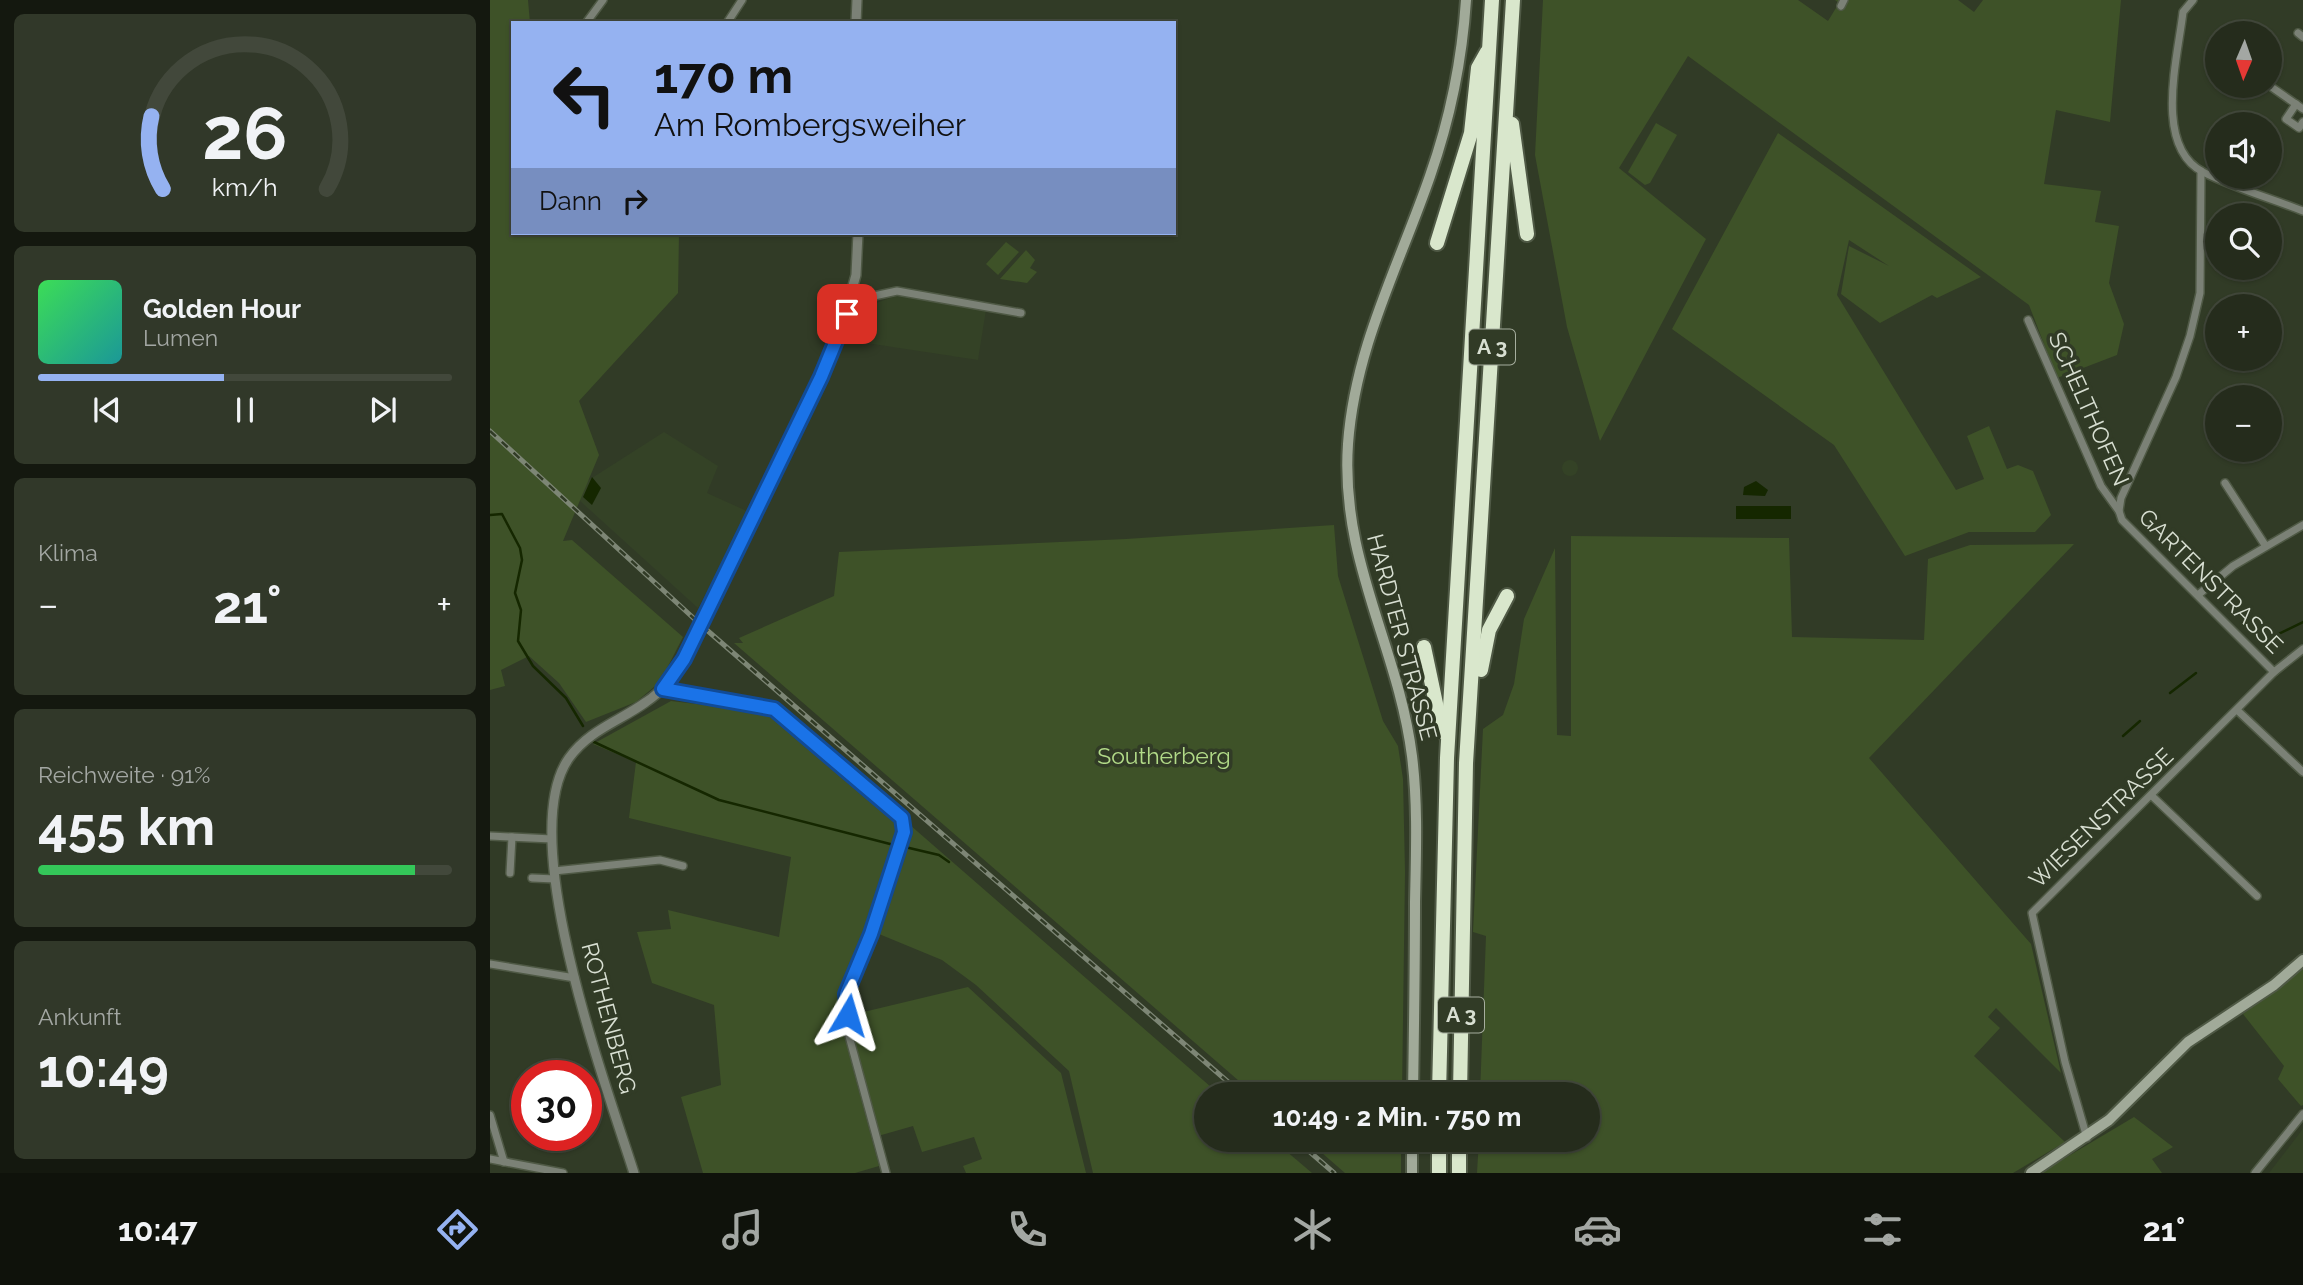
<!DOCTYPE html>
<html lang="de">
<head>
<meta charset="utf-8">
<style>
  :root { --surface:#252c1c; --page:#313829; --text:#f1f3f6; --muted:#a3a7a3; --line:#42483b; --accent:#95b2f1 }
  body { margin:0; font-family:Raleway,sans-serif; background:var(--page); color:var(--text); height:100vh; display:flex; flex-direction:column; font-size:26px; white-space:nowrap }
  * { box-sizing:border-box; margin:0 }
  p { font-size:23px; color:var(--muted) }
  .icon { flex:none; width:38px; height:38px; fill:none; stroke:currentColor; stroke-width:2; stroke-linecap:round; stroke-linejoin:round }
  .map { position:relative; flex:1; overflow:hidden }
  .sheet { display:flex; flex-direction:column; gap:14px; padding:14px; background:#14180f; width:490px }
  .sheet>* { flex:none }
  .top-card { position:absolute; left:21px; top:21px; width:665px; height:214px; border-radius:0px; box-shadow:0 2px 5px #0004,0 0 0 2px var(--line); background:#95b2f1; color:#111; overflow:hidden }
  .needle { width:46px; rotate:182deg }
  .tools { position:absolute; left:1715px; top:21px; display:grid; gap:14px }
  .tools a { display:grid; place-items:center; width:77px; height:77px; border-radius:50%; background:var(--surface); box-shadow:0 2px 5px #0004,0 0 0 2px var(--line); font-size:35px }
  .speed { position:absolute; left:21px; top:1060px; display:flex; gap:14px; font-size:35px; font-weight:700; text-align:center }
  .speed>* { display:grid; place-content:center; width:91px; height:91px; border-radius:50%; background:var(--surface); box-shadow:0 2px 5px #0004,0 0 0 2px var(--line); line-height:1 }
  .speed .limit { border:10px solid #d22; background:#fff; color:#111 }
  .pin { position:absolute; display:grid; place-items:center; width:60px; height:60px; color:#fff; margin:-30px; border-radius:14px; box-shadow:0 4px 10px #0006 }
  .me { position:absolute; width:77px; margin:-38px; rotate:7deg; stroke-linejoin:round; filter:drop-shadow(0 0 5px #0008) }
  .turn { display:flex; align-items:center; gap:24px; height:147px; padding:0 28px; font-size:32px }
  .turn .icon { width:91px; height:91px; stroke-width:2.5 }
  .turn b { display:block; font-size:49px; line-height:60px }
  .then { display:flex; align-items:center; height:66px; padding:0 28px; background:#0003; gap:14px; font-size:26px }
  .big { font-size:52px; font-weight:700; line-height:1.1 }
  .sheet .widget { flex:1; display:flex; flex-direction:column; justify-content:center; gap:10px; min-width:0; padding:0 24px; border-radius:10px; background:var(--page) }
  .sheet .dial { align-items:center; gap:0 }
  .dial svg { height:182px; overflow:visible; fill:none; stroke:var(--line); stroke-width:7; stroke-linecap:round; text-anchor:middle }
  .dial text { fill:var(--text); stroke:none }
  .song { display:flex; align-items:center; gap:21px }
  .cover { width:84px; height:84px; border-radius:10px; background:linear-gradient(135deg,hsl(130 70% 55%),hsl(180 70% 35%)) }
  .played { height:7px; border-radius:4px; background:linear-gradient(90deg,var(--accent) 45%,var(--line) 45%) }
  .keys { display:flex; justify-content:space-around; direction:ltr }
  .heat { display:flex; justify-content:space-between; align-items:center; font-size:38px; direction:ltr }
  .charge { height:10px; border-radius:5px; background:linear-gradient(90deg,#34c759 91%,var(--line) 0) }
  .trip { position:absolute; left:704px; top:1082px; width:406px; height:70px; border-radius:35px; background:var(--surface); box-shadow:0 2px 5px #0004,0 0 0 2px var(--line); font-weight:700; line-height:70px; text-align:center }
  .tab-bar { display:flex; height:112px; justify-content:space-around; align-items:center; background:#0f120b; color:var(--muted) }
  .tab-bar .icon { width:49px; height:49px }
  .tab-bar .current { color:var(--accent) }
  .tab-bar b { font-size:32px; color:var(--text) }
  main { display:flex; flex:1; min-height:0 }
  .map>svg:first-child { display:block }
</style>
</head>
<body>
<main>
<section class="sheet">
<div class="widget dial"><svg viewBox="0 0 100 80">
<path d="M14 69A42 42 0 1 1 86 69"/>
<path d="M14 69A42 42 0 0 1 9 37" stroke="#95b2f1"/>
<text x="50" y="56" font-size="32" font-weight="700">26</text>
<text x="50" y="72" font-size="11">km/h</text>
</svg></div>
<div class="widget">
<div class="song"><i class="cover"></i><div><b>Golden Hour</b><p>Lumen</p></div></div>
<div class="played"></div>
<div class="keys"><svg class="icon" aria-label="previous" viewBox="0 0 24 24"><path d="M18 5L8 12l10 7zM5 5v14"/></svg><svg class="icon" aria-label="pause" viewBox="0 0 24 24"><path d="M8 5v14M16 5v14"/></svg><svg class="icon" aria-label="next" viewBox="0 0 24 24"><path d="M6 5l10 7-10 7zM19 5v14"/></svg></div>
</div>
<div class="widget"><p>Klima</p>
<div class="heat"><a>−</a><b class="big">21°</b><a>+</a></div>
</div>
<div class="widget"><p>Reichweite · 91%</p><b class="big">455 km</b><div class="charge"></div></div>
<div class="widget"><p>Ankunft</p><b class="big">10:49</b></div>
</section>
<div class="map">
<svg width="1813" height="1173" viewBox="0 0 1813 1173">
  <rect width="100%" height="100%" fill="#313b26"/>
  <g fill="#344226">
    <polygon points="406,296 496,310 488,360 357,340 369,309"/>
    <polygon points="174,432 228,466 217,493 259,512 208,608 89,500 91,485"/>
    <circle cx="1080" cy="468" r="8"/>
    <polygon points="1813,1128 1813,1173 1779,1173 1809,1134"/>
  </g>
  <g fill="#3e5228">
    <polygon points="0,0 38,0 40,23 23,23 23,233 189,233 188,293 89,401 109,455 73,541 82,540 193,637 170,682 146,702 96,722 69,683 39,656 11,670 15,686 0,690"/>
    <polygon points="1053,0 1308,0 1338,21 1349,3 1345,0 1468,0 1484,12 1493,0 1631,0 1620,122 1566,110 1554,184 1611,191 1605,222 1629,226 1619,283 1634,324 1627,355 1567,378 1539,305 1198,56 1129,168 1216,239 1110,441 1077,327 1045,155"/>
    <polygon points="1166,123 1187,135 1160,183 1155,185 1138,172"/>
    <polygon points="1288,133 1491,277 1447,298 1442,295 1390,323 1351,294 1359,246 1399,266 1359,240 1347,295 1466,490 1494,479 1477,436 1499,426 1517,469 1528,465 1543,471 1561,515 1545,532 1479,532 1415,556 1344,445 1182,329"/>
    <polygon points="516,242 529,252 508,275 496,264"/>
    <polygon points="536,250 545,260 540,268 547,272 537,283 510,279"/>
    <polygon points="844,525 848,576 893,721 908,746 913,779 915,872 912,1094 764,1094 244,643 253,643 249,638 344,596 349,552 636,539"/>
    <polygon points="1081,536 1299,538 1302,637 1434,640 1438,559 1480,545 1584,544 1379,758 1541,944 1571,1073 1506,1008 1498,1017 1510,1028 1484,1056 1575,1142 1523,1173 987,1173 989,1139 1097,1139 1097,1094 990,1094 996,936 983,932 993,729 1013,715 1024,684 1034,619 1065,548 1067,735 1081,736"/>
    <polygon points="181,701 275,712 412,818 729,1094 716,1094 716,1139 782,1139 822,1173 603,1173 579,1071 486,985 452,960 389,934 387,925 408,856 401,855 352,994 355,1039 389,1166 365,1173 213,1173 191,1097 231,1085 224,1005 162,983 147,932 181,929 178,910 289,937 301,857 139,818 146,762 103,744"/>
    <polygon points="1813,969 1813,1105 1811,1106 1788,1079 1794,1066 1753,1014"/>
    <polygon points="478,987 571,1073 596,1173 476,1173 473,1166 492,1159 484,1137 432,1152 423,1126 388,1136 362,1035 361,1015"/>
    <polygon points="1644,1117 1683,1147 1662,1159 1672,1173 1550,1173"/>
    <polygon points="816,1139 911,1139 911,1173 855,1173"/>
  </g>
  <g fill="#152700">
    <polygon points="102,477 111,488 102,505 93,497"/>
    <polygon points="1266,481 1278,490 1275,496 1253,495 1254,487"/>
    <rect x="1246" y="506" width="55" height="13"/>
  </g>
  <g fill="none" stroke-linecap="round" stroke-linejoin="round">
    <g stroke="#152700" stroke-width="2.5">
      <polyline points="0,515 12,514 30,548 32,560 25,593 31,610 28,641 43,666 76,698 93,726"/>
      <polyline points="1772,642 1813,622"/>
      <polyline points="1680,693 1706,673"/>
      <polyline points="1633,736 1650,721"/>
      <polyline points="104,742 229,800 404,845"/>
      <polyline points="415,847 449,855 459,862"/>
    </g>
    <defs>
      <g id="minor">
        <path d="M1703,0L1693,12C1688,57 1663,146 1713,172C1744,188 1780,198 1813,211"/>
        <polyline points="1351,6 1354,0"/>
        <polyline points="96,23 113,0"/>
        <polyline points="237,23 252,0"/>
        <polyline points="1808,33 1813,37"/>
        <polyline points="1780,86 1813,109"/>
        <polyline points="1806,104 1796,119 1809,128 1813,122"/>
        <polyline points="1711,171 1710,293 1700,336 1686,377 1631,498 1629,511 1632,520 1784,672"/>
        <polyline points="361,301 407,291 531,313"/>
        <polyline points="1538,320 1611,486 1629,511"/>
        <polyline points="1735,483 1775,545"/>
        <polyline points="1708,595 1743,566 1813,525"/>
        <polyline points="173,689 284,709 412,818 414,832 381,935 356,994 359,1036 396,1173"/>
        <polyline points="1747,710 1813,772"/>
        <polyline points="1662,796 1767,896"/>
        <polyline points="0,836 62,839"/>
        <polyline points="64,871 170,860 193,866"/>
        <polyline points="20,873 22,837"/>
        <polyline points="42,878 65,879"/>
        <polyline points="0,964 85,978"/>
        <polyline points="0,1115 14,1162"/>
        <polyline points="1597,1138 1575,1062 1542,913 1784,672 1813,649"/>
        <polyline points="0,1159 73,1173"/>
        <polyline points="1765,1173 1813,1114"/>
      </g>
      <g id="tertiary">
        <polyline points="366,23 367,0"/>
        <path d="M144,1173C116,1085 24,836 79,758C99,730 130,721 156,702C173,691 183,676 194,659L348,339L366,275L368,233"/>
      </g>
      <g id="secondary">
        <path d="M923,1094C924,1030 925,966 925,902C926,854 928,804 922,756C908,646 850,561 858,444C865,347 909,266 940,176C960,119 972,61 976,0"/>
        <polyline points="922,1173 922,1139"/>
        <polyline points="1541,1173 1619,1120 1698,1042 1784,985 1813,960"/>
      </g>
      <g id="motorway">
        <polyline points="1022,124 1037,234"/>
        <polyline points="947,243 981,133 988,68 997,52"/>
        <polyline points="934,647 952,732"/>
        <polyline points="991,670 999,630 1017,596"/>
        <polyline points="949,1094 957,758 1002,0"/>
        <polyline points="970,1094 976,763 1023,0"/>
        <polyline points="949,1173 949,1139"/>
        <polyline points="969,1173 969,1139"/>
      </g>
    </defs>
    <use href="#minor" stroke="#4f5945" stroke-width="10"/>
    <use href="#tertiary" stroke="#4f5945" stroke-width="12"/>
    <use href="#secondary" stroke="#4f5945" stroke-width="14"/>
    <use href="#motorway" stroke="#4f5945" stroke-width="18"/>
    <use href="#minor" stroke="#7b8176" stroke-width="7"/>
    <use href="#tertiary" stroke="#7b8176" stroke-width="9"/>
    <use href="#secondary" stroke="#a1aa99" stroke-width="10"/>
    <use href="#motorway" stroke="#d9e7cc" stroke-width="14"/>
    <defs>
      <g id="rail">
        <polyline points="0,431 211,625 752,1094"/>
        <polyline points="805,1139 844,1173"/>
      </g>
    </defs>
    <use href="#rail" stroke="#7d8675" stroke-width="5"/>
    <use href="#rail" stroke="#313b26" stroke-width="2.5" stroke-dasharray="8" stroke-linecap="butt"/>
  </g>
  <g fill="none" stroke-linecap="round" stroke-linejoin="round">
    <defs>
      <polyline id="route" points="357,314 331,377 194,659 173,689 284,709 412,818 414,832 381,934 356,994 358,1015"/>
    </defs>
    <use href="#route" stroke="#114b97" stroke-width="18"/>
    <use href="#route" stroke="#1a73e8" stroke-width="12"/>
  </g>
  <g text-anchor="middle" stroke-width="7" stroke-linejoin="round" paint-order="stroke">
    <g fill="#313b26" stroke="#a6ae9e" stroke-width="2">
      <rect x="979" y="329.5" width="46" height="35" rx="5"/>
      <rect x="948" y="997.5" width="46" height="35" rx="5"/>
    </g>
    <g font-size="21" font-weight="bold" fill="#d8dfd2">
      <text x="1002" y="354">A 3</text>
      <text x="971" y="1022">A 3</text>
    </g>
    <g font-size="23" fill="#d8dfd2" stroke="#313b26">
      <text transform="translate(1599 409) rotate(66)" y="8">SCHELTHOFEN</text>
      <text transform="translate(1721 581) rotate(45)" y="8">GARTENSTRASSE</text>
      <text transform="translate(912 637) rotate(75)" y="8">HARDTER STRASSE</text>
      <text transform="translate(1611 818) rotate(-44)" y="8">WIESENSTRASSE</text>
      <text transform="translate(119 1018) rotate(75)" y="8">ROTHENBERG</text>
    </g>
    <g font-size="23" fill="#b2db88" stroke="#313b26">
      <text x="674" y="764">Southerberg</text>
    </g>
  </g>
</svg>
<div class="tools">
<a><svg class="needle" viewBox="-14 -14 28 28"><path d="M0-13l5 13h-10z" fill="#e53935"/><path d="M0 13l5-13h-10z" fill="#a3a7a3"/></svg></a>
<a><svg class="icon" aria-label="sound" viewBox="0 0 24 24"><path d="M4 9h4l5-4v14l-5-4H4zM17 9q2 3 0 6"/></svg></a>
<a><svg class="icon" aria-label="search" viewBox="0 0 24 24"><circle cx="10" cy="10" r="6"/><path d="M15 15l6 6"/></svg></a>
<a>+</a>
<a>−</a>
</div>
<div class="speed"><div class="limit">30</div></div>
<div class="pin" style="left:357px;top:314px;background:#d93025"><svg class="icon" aria-label="arrive" viewBox="0 0 24 24"><path d="M6 21V4h12l-3 4 3 4H6"/></svg></div>
<svg class="me" style="left:358px;top:1015px" viewBox="-20 -20 40 40"><path d="M0-17L14 15 0 8-14 15z" fill="#1a73e8" stroke="#fff" stroke-width="4"/></svg>
<div class="trip">10:49 · 2 Min. · 750 m</div>
<div class="top-card">
<div class="turn"><svg class="icon" aria-label="left" viewBox="0 0 24 24"><path d="M17 20v-9H6M10 6l-5 5 5 5"/></svg><div><b>170 m</b>Am Rombergsweiher</div></div>
<div class="then">Dann<svg class="icon" aria-label="right" viewBox="0 0 24 24"><path d="M7 20v-9h11M14 6l5 5-5 5"/></svg></div>
</div>
</div>
</main>
<nav class="tab-bar">
<b>10:47</b>
<svg class="icon current" aria-label="directions" viewBox="0 0 24 24"><path d="M12 3l9 9-9 9-9-9zM9 14v-3h6M13 9l2 2-2 2"/></svg>
<svg class="icon" aria-label="music" viewBox="0 0 24 24"><path d="M9 18V5l10-2v13"/><circle cx="6" cy="18" r="3"/><circle cx="16" cy="16" r="3"/></svg>
<svg class="icon" aria-label="phone" viewBox="0 0 24 24"><path d="M5 4h4l2 5-3 2q2 4 5 5l2-3 5 2v4C11 20 4 13 5 4z"/></svg>
<svg class="icon" aria-label="climate" viewBox="0 0 24 24"><path d="M12 3v18M4 7l16 10M4 17L20 7"/></svg>
<svg class="icon" aria-label="car" viewBox="0 0 24 24"><path d="M5 17H2v-5l4-1 3-4h7l3 4 3 1v5h-3M9 17h6M6 11h13"/><circle cx="7" cy="17" r="2"/><circle cx="17" cy="17" r="2"/></svg>
<svg class="icon" aria-label="filters" viewBox="0 0 24 24"><path d="M4 7h16M4 17h16"/><circle cx="9" cy="7" r="2"/><circle cx="15" cy="17" r="2"/></svg>
<b>21°</b>
</nav>
</body>
</html>
